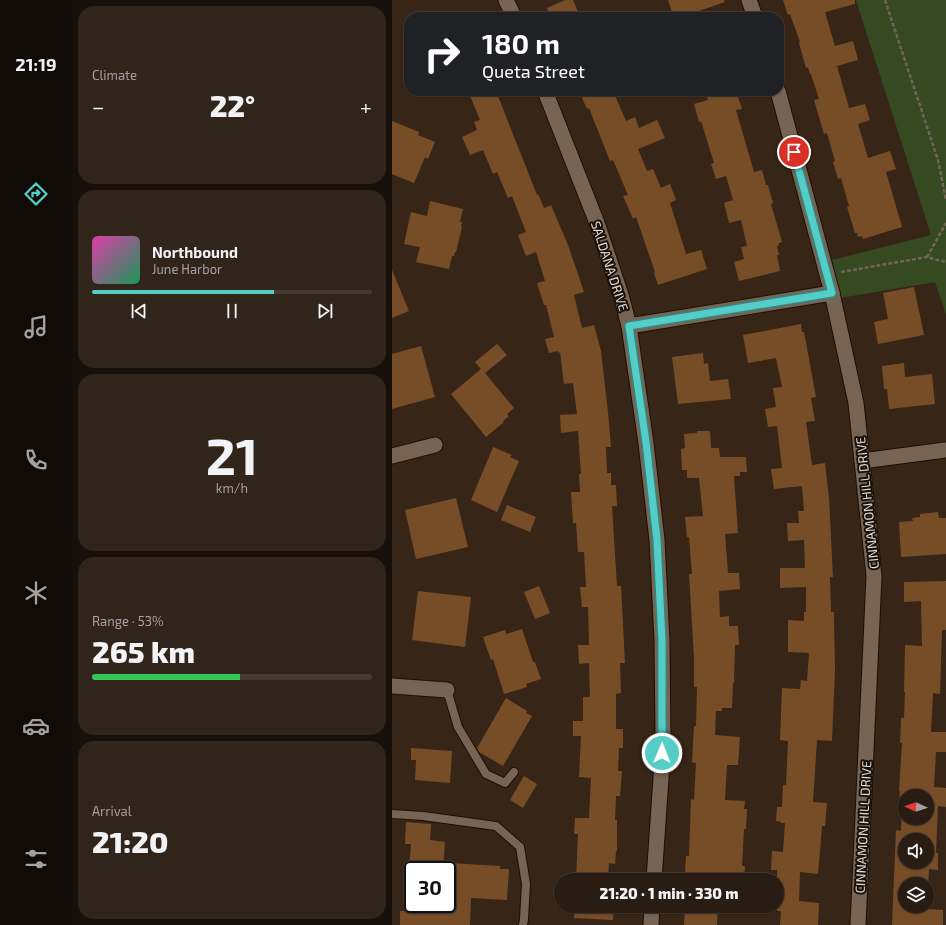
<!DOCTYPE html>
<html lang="en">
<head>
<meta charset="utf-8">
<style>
  :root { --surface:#291c12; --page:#31251b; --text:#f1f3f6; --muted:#a5a19f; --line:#453a32; --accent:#54cdc7 }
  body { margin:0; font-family:"Exo 2",sans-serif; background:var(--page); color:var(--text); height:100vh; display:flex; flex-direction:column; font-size:15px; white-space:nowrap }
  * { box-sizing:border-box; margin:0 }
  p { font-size:13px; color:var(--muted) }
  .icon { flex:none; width:22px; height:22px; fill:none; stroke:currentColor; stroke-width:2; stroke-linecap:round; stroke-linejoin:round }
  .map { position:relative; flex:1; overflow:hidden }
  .drawer { display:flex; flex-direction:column; gap:6px; padding:6px; background:#170f0a; width:320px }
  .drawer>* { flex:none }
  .banner { position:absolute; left:12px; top:12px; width:380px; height:84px; border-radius:16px; box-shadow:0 1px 3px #0004,0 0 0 1px var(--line); background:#202124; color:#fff; overflow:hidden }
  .needle { width:26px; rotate:273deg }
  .buttons { position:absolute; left:506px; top:789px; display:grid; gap:8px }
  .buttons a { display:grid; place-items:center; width:36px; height:36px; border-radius:50%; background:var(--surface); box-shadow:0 1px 3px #0004,0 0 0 1px var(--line); font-size:20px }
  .speed { position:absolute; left:12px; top:861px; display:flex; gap:8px; font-size:20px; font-weight:700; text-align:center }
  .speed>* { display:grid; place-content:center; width:52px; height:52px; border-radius:50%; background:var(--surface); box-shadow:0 1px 3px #0004,0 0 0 1px var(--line); line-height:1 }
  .speed .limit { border:2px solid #111; border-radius:6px; background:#fff; color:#111 }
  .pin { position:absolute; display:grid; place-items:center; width:34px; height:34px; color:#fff; margin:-17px; border:2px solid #fff; border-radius:50%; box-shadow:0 1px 4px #0007 }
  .me { position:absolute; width:44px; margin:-22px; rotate:1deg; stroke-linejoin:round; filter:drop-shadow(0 0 3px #0008) }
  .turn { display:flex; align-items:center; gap:14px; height:84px; padding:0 12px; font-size:18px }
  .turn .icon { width:52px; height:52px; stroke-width:2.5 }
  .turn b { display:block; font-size:28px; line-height:34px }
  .big { font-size:30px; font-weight:800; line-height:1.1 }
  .drawer .widget { flex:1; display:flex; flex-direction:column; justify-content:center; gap:6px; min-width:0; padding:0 14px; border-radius:16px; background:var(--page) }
  .drawer .dial { align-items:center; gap:0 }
  .dial b { font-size:52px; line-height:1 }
  .song { display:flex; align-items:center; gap:12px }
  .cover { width:48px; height:48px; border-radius:6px; background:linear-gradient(135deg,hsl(320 70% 55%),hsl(150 70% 35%)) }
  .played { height:4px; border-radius:2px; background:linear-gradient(90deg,var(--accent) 65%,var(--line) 65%) }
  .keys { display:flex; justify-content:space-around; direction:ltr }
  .heat { display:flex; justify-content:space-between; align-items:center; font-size:22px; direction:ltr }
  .charge { height:6px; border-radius:3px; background:linear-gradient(90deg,#34c759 53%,var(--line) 0) }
  .trip { position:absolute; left:162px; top:873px; width:230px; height:40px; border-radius:20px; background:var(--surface); box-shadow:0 1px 3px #0004,0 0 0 1px var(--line); font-weight:800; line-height:40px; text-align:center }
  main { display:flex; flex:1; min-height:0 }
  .menu { display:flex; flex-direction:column; width:72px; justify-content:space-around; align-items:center; background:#100b07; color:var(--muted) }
  .menu .icon { width:28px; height:28px }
  .menu .current { color:var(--accent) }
  .menu b { font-size:18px; color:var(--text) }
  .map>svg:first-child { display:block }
</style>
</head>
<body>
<main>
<nav class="menu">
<b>21:19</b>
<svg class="icon current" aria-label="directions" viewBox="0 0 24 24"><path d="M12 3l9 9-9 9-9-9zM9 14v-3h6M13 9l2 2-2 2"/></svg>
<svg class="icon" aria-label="music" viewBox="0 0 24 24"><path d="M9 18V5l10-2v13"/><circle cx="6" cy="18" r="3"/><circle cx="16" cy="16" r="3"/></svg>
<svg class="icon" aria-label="phone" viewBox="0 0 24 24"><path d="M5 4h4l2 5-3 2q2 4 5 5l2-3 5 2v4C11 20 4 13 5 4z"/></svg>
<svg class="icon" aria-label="climate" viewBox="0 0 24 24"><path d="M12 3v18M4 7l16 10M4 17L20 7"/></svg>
<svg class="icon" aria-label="car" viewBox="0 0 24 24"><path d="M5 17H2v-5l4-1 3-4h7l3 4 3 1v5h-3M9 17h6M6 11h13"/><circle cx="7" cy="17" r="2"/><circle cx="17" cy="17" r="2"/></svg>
<svg class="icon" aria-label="filters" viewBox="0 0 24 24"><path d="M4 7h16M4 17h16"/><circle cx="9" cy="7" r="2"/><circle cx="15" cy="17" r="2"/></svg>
</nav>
<section class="drawer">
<div class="widget"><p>Climate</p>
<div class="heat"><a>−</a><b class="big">22°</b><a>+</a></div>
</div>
<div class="widget">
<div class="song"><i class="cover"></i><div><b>Northbound</b><p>June Harbor</p></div></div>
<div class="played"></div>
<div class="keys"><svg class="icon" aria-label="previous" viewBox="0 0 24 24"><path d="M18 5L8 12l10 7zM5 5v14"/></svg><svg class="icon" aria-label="pause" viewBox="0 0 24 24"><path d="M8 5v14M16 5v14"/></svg><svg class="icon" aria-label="next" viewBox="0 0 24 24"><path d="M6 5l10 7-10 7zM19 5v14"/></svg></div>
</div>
<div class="widget dial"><b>21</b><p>km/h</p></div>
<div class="widget"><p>Range · 53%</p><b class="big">265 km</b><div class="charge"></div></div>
<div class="widget"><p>Arrival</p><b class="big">21:20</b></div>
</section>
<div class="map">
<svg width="554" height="925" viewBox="0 0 554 925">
  <rect width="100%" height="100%" fill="#372618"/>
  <polygon fill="#364a21" points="464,0 554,0 554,314 543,282 448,298 440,260 539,235"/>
  <g fill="#764d27" fill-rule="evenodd">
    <polygon points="173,0 181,0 188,17 159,17 155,8"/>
    <polygon points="276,0 332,0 333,2 289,17 282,17"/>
    <polygon points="391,0 463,0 463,4 433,12 443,46 461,41 466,60 445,66 457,108 473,104 478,120 466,124 476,158 498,151 504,169 494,172 510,227 471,239 470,236 466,237 465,233 463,233 455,207 457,206 449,178 446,179 441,162 443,161 435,133 432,134 422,100 427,99 419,74 418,74 416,67 414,68 407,43 408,42 398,14 396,15"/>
    <polygon points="76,91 104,91 145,195 146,194 152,208 159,205 176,245 192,292 182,295 190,328 202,325 209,351 216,412 219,447 214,447 215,473 219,473 219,485 224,485 225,506 220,506 225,586 229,586 233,663 228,663 229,693 224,694 224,729 231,729 231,748 227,748 226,771 230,771 228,796 224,796 223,820 225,820 225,851 224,851 223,864 217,863 216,880 184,880 186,834 182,834 183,818 197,818 199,778 187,777 189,736 181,736 181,721 191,721 191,697 198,697 197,663 187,664 186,645 197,645 196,607 190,607 188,587 194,587 192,552 186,552 184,523 181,523 179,492 188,492 187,474 189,474 186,431 169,433 168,415 185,414 181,383 172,384 168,352 166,353 166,351 157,353 153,339 162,337 154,305 152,305 145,283 153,281 144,252 134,256 126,235 134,232 120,196 116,198 105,172 101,174 91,150 78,155 70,137 85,130 82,122 88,120"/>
    <polygon points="187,91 221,91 234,121 243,117 247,128 265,120 273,138 246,149 255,171 261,169 269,188 278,184 284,200 278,203 294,254 309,250 315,269 266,285 262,273 263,272 244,217 241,219 231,196 236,195 221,160 218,161 197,108 195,109"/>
    <polygon points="313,91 344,91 350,109 344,110 362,172 370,170 374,185 376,185 381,203 379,204 390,242 386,244 387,246 385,246 387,255 385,255 388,271 347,281 342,262 352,259 349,247 355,246 349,220 337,223 332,203 341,200 334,176 324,179 319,164 322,163 309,121 307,122 302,104 316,100"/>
    <polygon points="0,121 27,132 26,135 43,142 36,159 33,157 22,183 0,174"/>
    <polygon points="38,201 71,209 68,222 70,222 69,227 70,227 64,252 63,252 62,256 60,256 57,269 24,262 28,247 12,244 19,212 35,216"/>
    <polygon points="0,270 17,311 0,318"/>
    <polygon points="522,287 532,335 486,344 482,322 496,319 491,293"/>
    <polygon points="409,324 410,332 412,332 424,397 419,398 423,421 414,422 420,465 433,463 437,498 441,577 438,577 439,612 442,612 442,622 443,670 440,741 425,740 421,802 435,803 433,826 430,826 426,874 408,872 407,901 427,903 426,925 388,925 389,911 385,911 385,870 379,870 380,851 391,852 393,823 389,823 389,822 384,821 385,807 390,807 391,785 394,785 396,741 388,740 390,688 408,689 409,680 415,681 417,653 396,652 396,620 412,621 412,612 414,612 414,587 388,588 388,568 413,568 412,540 396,541 395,523 407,523 406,511 412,511 410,486 382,489 379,469 390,468 385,426 376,427 373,409 384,407 381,388 390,387 384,358 356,363 351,335"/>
    <polygon points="105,344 115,355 93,373 122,408 115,414 117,416 111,421 112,422 94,437 59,394 89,369 83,362"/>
    <polygon points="29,346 43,397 0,409 0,354"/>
    <polygon points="311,353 312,364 316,363 318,381 336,379 339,399 286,404 280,357"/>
    <polygon points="512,363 513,377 540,374 543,404 497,409 495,389 492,389 490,366"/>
    <polygon points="305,431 318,431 319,448 327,448 328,457 354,457 355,472 348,472 348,476 342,476 346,533 333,534 336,573 347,573 348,589 327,591 328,617 337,616 337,626 346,626 347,645 343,645 342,683 341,683 340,708 330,708 330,711 324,711 323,735 348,737 346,765 335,765 333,800 353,801 352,809 355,809 354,829 352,829 350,866 353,866 352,880 298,880 298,875 293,875 294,856 297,856 299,799 302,800 304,763 300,762 302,726 304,726 305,687 302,687 302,658 297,574 300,574 297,537 295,537 293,517 311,516 307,478 295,478 295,470 290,470 289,449 293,448 292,434 305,433"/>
    <polygon points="101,447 120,455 118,457 127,461 105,512 79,500"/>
    <polygon points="64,498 76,547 24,559 13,510"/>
    <polygon points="115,505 144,517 138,532 109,520"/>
    <polygon points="546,512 547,518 554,518 554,554 509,557 507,522 521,521 520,518 528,517 528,514"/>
    <path d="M554,581V630H550L548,694L541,693L539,732H554V752H544L542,787L554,788V807L546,806L544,853H546V870L537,869L535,909L551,910V925H500L504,830L509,831L510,804H507L508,791H507L510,743H508L509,718H512L513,692H512L513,645L530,646L529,601L512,602V582ZM513,796H535V818H513ZM513,840H535V862H513ZM513,884H535V906H513Z"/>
    <polygon points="147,586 158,613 143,619 132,592"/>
    <polygon points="26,591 79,597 73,647 20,640"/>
    <polygon points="130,629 141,662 143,662 149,679 134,684 135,687 112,694 101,659 99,660 91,637 113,630 114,634"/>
    <polygon points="114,698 135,711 134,713 140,716 111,766 87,752 85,748"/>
    <polygon points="19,748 60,751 58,783 23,780 24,760 19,760"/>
    <polygon points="132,776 145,784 131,808 118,800"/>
    <polygon points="14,822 39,824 38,840 53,842 51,870 17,870 19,844 13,844"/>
    <polygon points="58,863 108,866 108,869 117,869 115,900 79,898 78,925 8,925 8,911 12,911 12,909 14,909 15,904 56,904"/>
    <polygon points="182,906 222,906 221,920 182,918"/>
    <polygon points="293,906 326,906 325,925 292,925"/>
  </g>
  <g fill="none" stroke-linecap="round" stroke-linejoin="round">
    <defs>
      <g id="lane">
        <polyline points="55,690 66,727 94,774 113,783 122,772"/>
        <polyline points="0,814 31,816 104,826 128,847 134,884 132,919 131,925"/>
      </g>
      <g id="street">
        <polyline points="114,0 122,17"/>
        <polyline points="357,0 363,17"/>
        <polyline points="153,91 205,223 229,295 237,326 254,443 265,540 270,641 271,741 269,778 262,880"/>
        <polyline points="386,91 440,293 464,403 482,576 466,925"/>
        <polyline points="237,326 440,293"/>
        <polyline points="0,456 43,445"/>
        <polyline points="470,461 553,450"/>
        <polyline points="0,686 55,690"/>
        <polyline points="259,925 260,906"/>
      </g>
    </defs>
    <use href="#lane" stroke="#1d0f03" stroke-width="10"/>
    <use href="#street" stroke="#1d0f03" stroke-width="17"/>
    <g stroke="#726356" stroke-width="2.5" stroke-dasharray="4 2" stroke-linecap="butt">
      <polyline points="493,0 546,160 554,200"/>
      <polyline points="535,257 554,223"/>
      <polyline points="449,272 535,257 554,262"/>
    </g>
    <use href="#lane" stroke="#776454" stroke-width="8"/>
    <use href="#street" stroke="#776454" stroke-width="15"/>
  </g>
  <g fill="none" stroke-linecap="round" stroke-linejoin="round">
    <defs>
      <polyline id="route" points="270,753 270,641 265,540 254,442 237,326 440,293 402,152"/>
    </defs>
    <use href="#route" stroke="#378581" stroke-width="10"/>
    <use href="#route" stroke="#54cdc7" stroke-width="7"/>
  </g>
  <g text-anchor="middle" stroke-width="4" stroke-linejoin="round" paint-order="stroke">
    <g font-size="13" fill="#e5d9d0" stroke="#18110b">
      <text transform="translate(218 266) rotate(72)" y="5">SALDANA DRIVE</text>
      <text transform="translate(475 503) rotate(-96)" y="5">CINNAMON HILL DRIVE</text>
      <text transform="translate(471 827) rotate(-87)" y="5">CINNAMON HILL DRIVE</text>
    </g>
  </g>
</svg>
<div class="buttons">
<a><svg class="needle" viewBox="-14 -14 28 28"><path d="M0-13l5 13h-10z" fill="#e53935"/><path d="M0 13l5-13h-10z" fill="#a5a19f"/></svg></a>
<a><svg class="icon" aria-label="sound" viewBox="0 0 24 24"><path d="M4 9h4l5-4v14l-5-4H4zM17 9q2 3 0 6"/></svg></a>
<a><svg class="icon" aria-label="layers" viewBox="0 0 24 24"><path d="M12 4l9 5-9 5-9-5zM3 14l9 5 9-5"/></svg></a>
</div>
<div class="speed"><div class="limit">30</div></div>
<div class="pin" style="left:402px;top:152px;background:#d93025"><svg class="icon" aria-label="arrive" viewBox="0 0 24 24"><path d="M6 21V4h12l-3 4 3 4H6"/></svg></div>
<svg class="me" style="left:270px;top:753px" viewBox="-20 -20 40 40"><circle r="17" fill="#54cdc7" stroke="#fff" stroke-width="3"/><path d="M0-11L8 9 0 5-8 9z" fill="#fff"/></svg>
<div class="trip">21:20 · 1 min · 330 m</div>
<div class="banner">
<div class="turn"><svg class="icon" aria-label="right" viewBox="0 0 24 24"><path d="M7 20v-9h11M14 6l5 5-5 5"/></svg><div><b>180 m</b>Queta Street</div></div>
</div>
</div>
</main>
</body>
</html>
